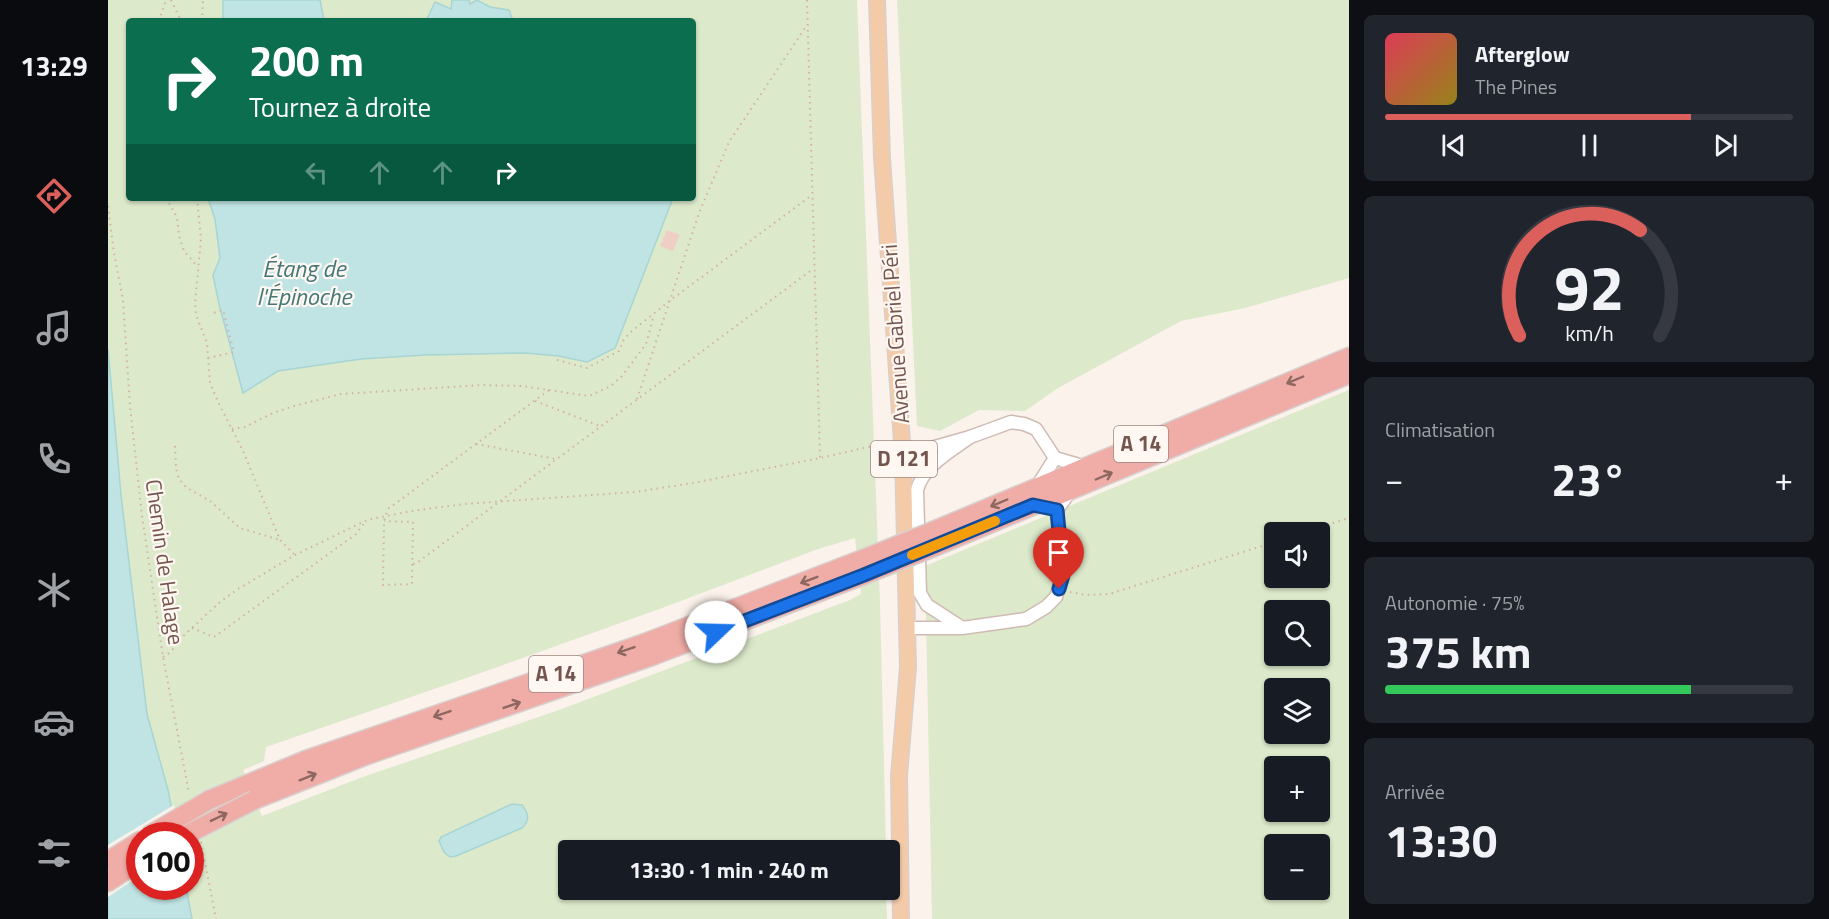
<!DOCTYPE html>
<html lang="fr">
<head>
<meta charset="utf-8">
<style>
  :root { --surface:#171b24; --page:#20242c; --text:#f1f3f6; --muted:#9ea1a6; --line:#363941; --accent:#db605b }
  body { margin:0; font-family:"Titillium Web",sans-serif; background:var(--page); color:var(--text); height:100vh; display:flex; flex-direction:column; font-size:22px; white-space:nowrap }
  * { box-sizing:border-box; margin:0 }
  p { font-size:20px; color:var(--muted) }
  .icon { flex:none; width:33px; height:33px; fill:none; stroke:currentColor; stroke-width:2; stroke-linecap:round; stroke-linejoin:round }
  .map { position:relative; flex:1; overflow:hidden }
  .sheet { display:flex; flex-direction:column; gap:15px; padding:15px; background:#0d0f14; width:480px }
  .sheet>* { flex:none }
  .hud { position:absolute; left:18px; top:18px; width:570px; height:183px; border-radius:6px; box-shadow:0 2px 4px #0004; background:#0b6e4f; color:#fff; overflow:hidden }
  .buttons { position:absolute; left:1156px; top:522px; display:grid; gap:12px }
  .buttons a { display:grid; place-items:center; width:66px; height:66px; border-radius:6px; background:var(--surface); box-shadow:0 2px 4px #0004; font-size:30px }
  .speed { position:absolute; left:18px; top:822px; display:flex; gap:12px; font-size:30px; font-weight:700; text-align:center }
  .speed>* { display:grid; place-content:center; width:78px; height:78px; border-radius:50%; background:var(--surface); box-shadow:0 2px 4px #0004; line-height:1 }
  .speed .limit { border:9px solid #d22; background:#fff; color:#111 }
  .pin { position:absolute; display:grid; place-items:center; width:51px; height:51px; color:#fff; margin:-62px -26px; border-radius:50% 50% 50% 0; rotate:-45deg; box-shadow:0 0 6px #0007 }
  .pin .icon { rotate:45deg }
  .me { position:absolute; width:66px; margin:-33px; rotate:69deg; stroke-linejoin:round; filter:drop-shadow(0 0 4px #0008) }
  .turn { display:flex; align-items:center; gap:21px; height:126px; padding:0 24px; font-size:27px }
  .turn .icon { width:78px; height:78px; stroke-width:2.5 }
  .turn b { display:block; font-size:42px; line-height:51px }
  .lanes { display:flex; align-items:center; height:57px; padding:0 24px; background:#0003; justify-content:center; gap:30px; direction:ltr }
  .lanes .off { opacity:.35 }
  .big { font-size:45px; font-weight:700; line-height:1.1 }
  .sheet .tile { flex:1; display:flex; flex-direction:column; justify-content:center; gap:9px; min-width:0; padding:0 21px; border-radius:9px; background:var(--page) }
  .sheet .dial { align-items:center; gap:0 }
  .dial svg { height:156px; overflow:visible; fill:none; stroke:var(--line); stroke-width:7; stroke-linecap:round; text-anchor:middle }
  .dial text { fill:var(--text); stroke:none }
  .song { display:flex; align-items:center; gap:18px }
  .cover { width:72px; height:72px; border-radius:9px; background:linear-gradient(135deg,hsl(350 70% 55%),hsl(50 70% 35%)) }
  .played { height:6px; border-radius:3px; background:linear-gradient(90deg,var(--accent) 75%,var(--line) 75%) }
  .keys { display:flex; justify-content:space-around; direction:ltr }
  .heat { display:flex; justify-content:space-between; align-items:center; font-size:33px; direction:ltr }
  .charge { height:9px; border-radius:4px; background:linear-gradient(90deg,#34c759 75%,var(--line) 0) }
  .trip { position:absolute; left:450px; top:840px; width:342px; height:60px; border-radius:6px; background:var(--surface); box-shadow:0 2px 4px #0004; font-weight:700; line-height:60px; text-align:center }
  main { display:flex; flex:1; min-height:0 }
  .tab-bar { display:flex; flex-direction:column; width:108px; justify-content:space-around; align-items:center; background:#090b0e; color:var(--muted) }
  .tab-bar .icon { width:42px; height:42px }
  .tab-bar .selected { color:var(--accent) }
  .tab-bar b { font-size:27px; color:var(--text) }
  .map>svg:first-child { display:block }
</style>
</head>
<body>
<main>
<nav class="tab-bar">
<b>13:29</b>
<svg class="icon selected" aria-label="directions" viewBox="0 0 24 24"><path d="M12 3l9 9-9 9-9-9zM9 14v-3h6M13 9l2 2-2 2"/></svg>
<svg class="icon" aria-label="music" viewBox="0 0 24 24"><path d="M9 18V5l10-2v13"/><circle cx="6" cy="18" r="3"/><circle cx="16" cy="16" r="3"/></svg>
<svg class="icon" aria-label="phone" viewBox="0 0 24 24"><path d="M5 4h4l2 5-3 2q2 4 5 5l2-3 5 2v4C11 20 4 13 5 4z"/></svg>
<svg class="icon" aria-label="climate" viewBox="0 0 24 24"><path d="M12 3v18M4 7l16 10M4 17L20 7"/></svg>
<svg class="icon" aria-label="car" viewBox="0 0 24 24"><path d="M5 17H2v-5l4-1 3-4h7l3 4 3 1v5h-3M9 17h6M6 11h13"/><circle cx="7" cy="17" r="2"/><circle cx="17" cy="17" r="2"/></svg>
<svg class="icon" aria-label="filters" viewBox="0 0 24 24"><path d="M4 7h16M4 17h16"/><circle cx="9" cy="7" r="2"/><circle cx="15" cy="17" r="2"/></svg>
</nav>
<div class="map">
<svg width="1241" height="919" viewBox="0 0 1241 919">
  <rect width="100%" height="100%" fill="#fbf2eb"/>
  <g fill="#dce9ca" fill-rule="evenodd">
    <path d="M0,0H749L772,602L778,850H460V890H778L779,919H84L78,887L82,886V836L69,835L60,790L39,714L13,495L0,349ZM21,21H585V198H21ZM747,538L753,594L742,600L451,710L252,778L154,816L135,770L156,761L158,747L387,668L554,608L710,549Z"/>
    <polygon points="789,0 1241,0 1241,278 1137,308 1073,321 950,388 917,411 871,410 832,431 809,426"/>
    <path d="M1241,390V919H824L817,566ZM1167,532H1212V578H1167ZM1167,610H1212V656H1167ZM1167,688H1212V734H1167ZM1167,766H1212V812H1167ZM1167,844H1212V890H1167Z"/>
  </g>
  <g fill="#c0e4e3" stroke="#a7d5d4" stroke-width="1.5">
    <polygon points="115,0 212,0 216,21 115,21"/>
    <polygon points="344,0 361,0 362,4 369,0 382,7 401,10 405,21 318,21 327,2 343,9"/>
    <polygon points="100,198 565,198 507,348 479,362 451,356 417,353 317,355 253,359 170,371 135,393 111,304 105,275 112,258 107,219"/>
    <polygon points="0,349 13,495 39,714 60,790 69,835 32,836 32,886 78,887 84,919 0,919"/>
    <path d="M404,804L414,805C421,814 422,820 414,828L348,856L342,857L336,852L331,841L333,837Z"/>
  </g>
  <polygon fill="#fbf2eb" points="66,805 72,836 32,836 31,876 0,897 0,845"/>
  <polygon fill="#efcec5" points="559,230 572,235 565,251 552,246"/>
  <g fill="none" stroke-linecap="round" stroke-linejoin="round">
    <defs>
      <g id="minor">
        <polyline points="795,456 862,437 903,422 916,424 928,429 947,458 978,467"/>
        <polyline points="928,488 947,458"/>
        <path d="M853,627L819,605L812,593L809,490C815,466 843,451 862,437"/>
        <polyline points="800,628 854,628 918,619 938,607 948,597 955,575 949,510 963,490"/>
      </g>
      <polyline id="major" points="769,0 774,158 795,456 800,667 791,776 793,919"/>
      <g id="highway">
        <polyline points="825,531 1241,357"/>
        <polyline points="826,547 1241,374"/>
        <polyline points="101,800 198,760 537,643 755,559"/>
        <polyline points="146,800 259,755 544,656 756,575"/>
        <polyline points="0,861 32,841"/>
        <polyline points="0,882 32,861"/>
      </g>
    </defs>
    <use href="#minor" stroke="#cfbbb3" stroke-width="15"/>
    <use href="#major" stroke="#d8d0ce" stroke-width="18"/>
    <use href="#highway" stroke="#d8d0ce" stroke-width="21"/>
    <g stroke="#d4b1a7" stroke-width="2" stroke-dasharray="1.5 4.5" stroke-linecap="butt">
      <polyline points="63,0 73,21"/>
      <polyline points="699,0 712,458"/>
      <polyline points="51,21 58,0"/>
      <polyline points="94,21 95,0"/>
      <polyline points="58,198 69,217 71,236 76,251 90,267"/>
      <polyline points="89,198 93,239 87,303 88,315 99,343 102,383 110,402 135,451 172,540 187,555"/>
      <polyline points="0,206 6,253 15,300 22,406 34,516 55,657 81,793"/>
      <polyline points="100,358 126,352 115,310 105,313"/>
      <polyline points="449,360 479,368 511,351 516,339 524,331 564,299 704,195"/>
      <polyline points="441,390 481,396 503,386 514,376 538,344 546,315"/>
      <polyline points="529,399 591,213 621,142 699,25"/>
      <polyline points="427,401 492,426"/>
      <polyline points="124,429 137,427 165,413 186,406 233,394 374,385 414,386 441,390 280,509 276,521 275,585 304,584 305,522 276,521"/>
      <polyline points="368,444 448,459"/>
      <polyline points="67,446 68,468 71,479 79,488 102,501 132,528 172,540"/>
      <polyline points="1196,532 1241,518"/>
      <polyline points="305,564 310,562 705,269"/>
      <polyline points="962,592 978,595 1001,594 1167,542"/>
      <polyline points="84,628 106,637 248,534 258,521"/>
      <polyline points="55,657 63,652 73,638 112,602 130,589 187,555 259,520 303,511 356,504 527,492 585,483 712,458 782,442"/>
      <polyline points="93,842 108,919"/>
    </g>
    <use href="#minor" stroke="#fff" stroke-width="12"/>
    <use href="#major" stroke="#f4cba9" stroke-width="15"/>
    <use href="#highway" stroke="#f0ada7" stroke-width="18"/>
    <defs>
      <g id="highway-bridge">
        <polyline points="755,559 825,531"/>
        <polyline points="756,575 826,547"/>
        <polyline points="40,836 101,800"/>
        <polyline points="76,836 146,800"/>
      </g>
    </defs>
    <use href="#highway-bridge" stroke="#d8d0ce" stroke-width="21" stroke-linecap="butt"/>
    <use href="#highway-bridge" stroke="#f0ada7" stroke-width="18"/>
  </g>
  <defs><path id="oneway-shaft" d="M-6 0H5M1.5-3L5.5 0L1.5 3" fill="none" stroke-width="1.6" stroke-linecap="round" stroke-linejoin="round" transform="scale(1.5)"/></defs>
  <g stroke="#8e6761">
    <use href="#oneway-shaft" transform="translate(1187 380) rotate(157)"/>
    <use href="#oneway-shaft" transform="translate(996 476) rotate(-23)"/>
    <use href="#oneway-shaft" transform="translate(891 503) rotate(157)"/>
    <use href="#oneway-shaft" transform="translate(701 580) rotate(159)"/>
    <use href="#oneway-shaft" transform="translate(518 650) rotate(161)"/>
    <use href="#oneway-shaft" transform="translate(404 705) rotate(-19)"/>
    <use href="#oneway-shaft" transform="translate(334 714) rotate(161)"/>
    <use href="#oneway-shaft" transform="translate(200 777) rotate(-22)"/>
    <use href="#oneway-shaft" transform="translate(111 817) rotate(-26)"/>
  </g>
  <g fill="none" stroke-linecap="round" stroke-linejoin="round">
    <defs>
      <polyline id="route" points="608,632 756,575 925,505 949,510 955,575 951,589"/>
    </defs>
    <use href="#route" stroke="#114b97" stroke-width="15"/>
    <use href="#route" stroke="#1a73e8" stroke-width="10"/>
    <polyline stroke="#f59e0b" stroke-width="10" points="804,555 887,521"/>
  </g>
  <g text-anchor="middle" stroke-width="4.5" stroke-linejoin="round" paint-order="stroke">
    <g fill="#fef7f2" stroke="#9e8680" stroke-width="1.5">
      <rect x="1006" y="426" width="54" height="36" rx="4.5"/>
      <rect x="763" y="441" width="66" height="36" rx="4.5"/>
      <rect x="421" y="656" width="54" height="36" rx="4.5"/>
    </g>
    <g font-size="21" font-weight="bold" fill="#75564f">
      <text x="1033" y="451">A 14</text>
      <text x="796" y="466">D 121</text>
      <text x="448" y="681">A 14</text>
    </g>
    <g font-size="22" fill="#75564f" stroke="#fef7f2">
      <text transform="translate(787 334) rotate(-94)" y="8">Avenue Gabriel Péri</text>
      <text transform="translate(57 562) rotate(82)" y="8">Chemin de Halage</text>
    </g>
    <g font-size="24" font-style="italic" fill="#447878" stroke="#fef7f2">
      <text x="196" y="277">Étang de<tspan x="196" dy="28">l'Épinoche</tspan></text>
    </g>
  </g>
</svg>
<div class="buttons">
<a><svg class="icon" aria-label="sound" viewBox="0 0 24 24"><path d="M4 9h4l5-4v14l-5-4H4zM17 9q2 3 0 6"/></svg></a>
<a><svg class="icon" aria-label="search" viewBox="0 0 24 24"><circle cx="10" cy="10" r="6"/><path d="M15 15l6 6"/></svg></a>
<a><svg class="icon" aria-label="layers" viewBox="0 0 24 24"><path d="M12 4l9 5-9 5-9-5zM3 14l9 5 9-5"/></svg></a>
<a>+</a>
<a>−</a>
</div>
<div class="speed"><div class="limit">100</div></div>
<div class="pin" style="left:951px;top:589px;background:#d93025"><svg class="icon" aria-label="arrive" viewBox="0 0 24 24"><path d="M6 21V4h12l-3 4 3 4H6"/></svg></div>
<svg class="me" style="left:608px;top:632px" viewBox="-20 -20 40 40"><circle r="19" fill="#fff"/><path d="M0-13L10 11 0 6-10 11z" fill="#1a73e8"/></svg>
<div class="trip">13:30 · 1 min · 240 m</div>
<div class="hud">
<div class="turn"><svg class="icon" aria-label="right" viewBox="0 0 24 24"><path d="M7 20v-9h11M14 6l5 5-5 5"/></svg><div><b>200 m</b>Tournez à droite</div></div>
<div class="lanes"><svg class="icon off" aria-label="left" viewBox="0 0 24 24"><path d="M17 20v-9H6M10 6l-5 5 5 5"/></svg><svg class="icon off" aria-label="ahead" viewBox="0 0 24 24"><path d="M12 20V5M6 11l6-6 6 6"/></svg><svg class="icon off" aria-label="ahead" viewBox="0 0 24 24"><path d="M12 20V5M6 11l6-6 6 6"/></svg><svg class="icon" aria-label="right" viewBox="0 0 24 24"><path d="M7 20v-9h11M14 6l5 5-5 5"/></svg></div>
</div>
</div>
<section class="sheet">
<div class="tile">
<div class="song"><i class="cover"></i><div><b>Afterglow</b><p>The Pines</p></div></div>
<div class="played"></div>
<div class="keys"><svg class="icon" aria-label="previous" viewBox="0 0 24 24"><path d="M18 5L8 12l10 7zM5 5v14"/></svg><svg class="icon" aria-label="pause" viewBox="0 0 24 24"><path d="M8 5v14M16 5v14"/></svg><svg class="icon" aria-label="next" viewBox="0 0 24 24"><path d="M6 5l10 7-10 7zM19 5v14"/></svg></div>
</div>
<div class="tile dial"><svg viewBox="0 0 100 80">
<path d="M14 69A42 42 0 1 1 86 69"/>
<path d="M14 69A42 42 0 0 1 76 15" stroke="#db605b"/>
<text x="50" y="56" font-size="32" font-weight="700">92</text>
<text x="50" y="72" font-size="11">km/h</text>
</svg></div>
<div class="tile"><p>Climatisation</p>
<div class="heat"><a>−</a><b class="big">23°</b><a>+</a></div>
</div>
<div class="tile"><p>Autonomie · 75%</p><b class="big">375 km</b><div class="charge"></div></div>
<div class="tile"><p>Arrivée</p><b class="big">13:30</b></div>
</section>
</main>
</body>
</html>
